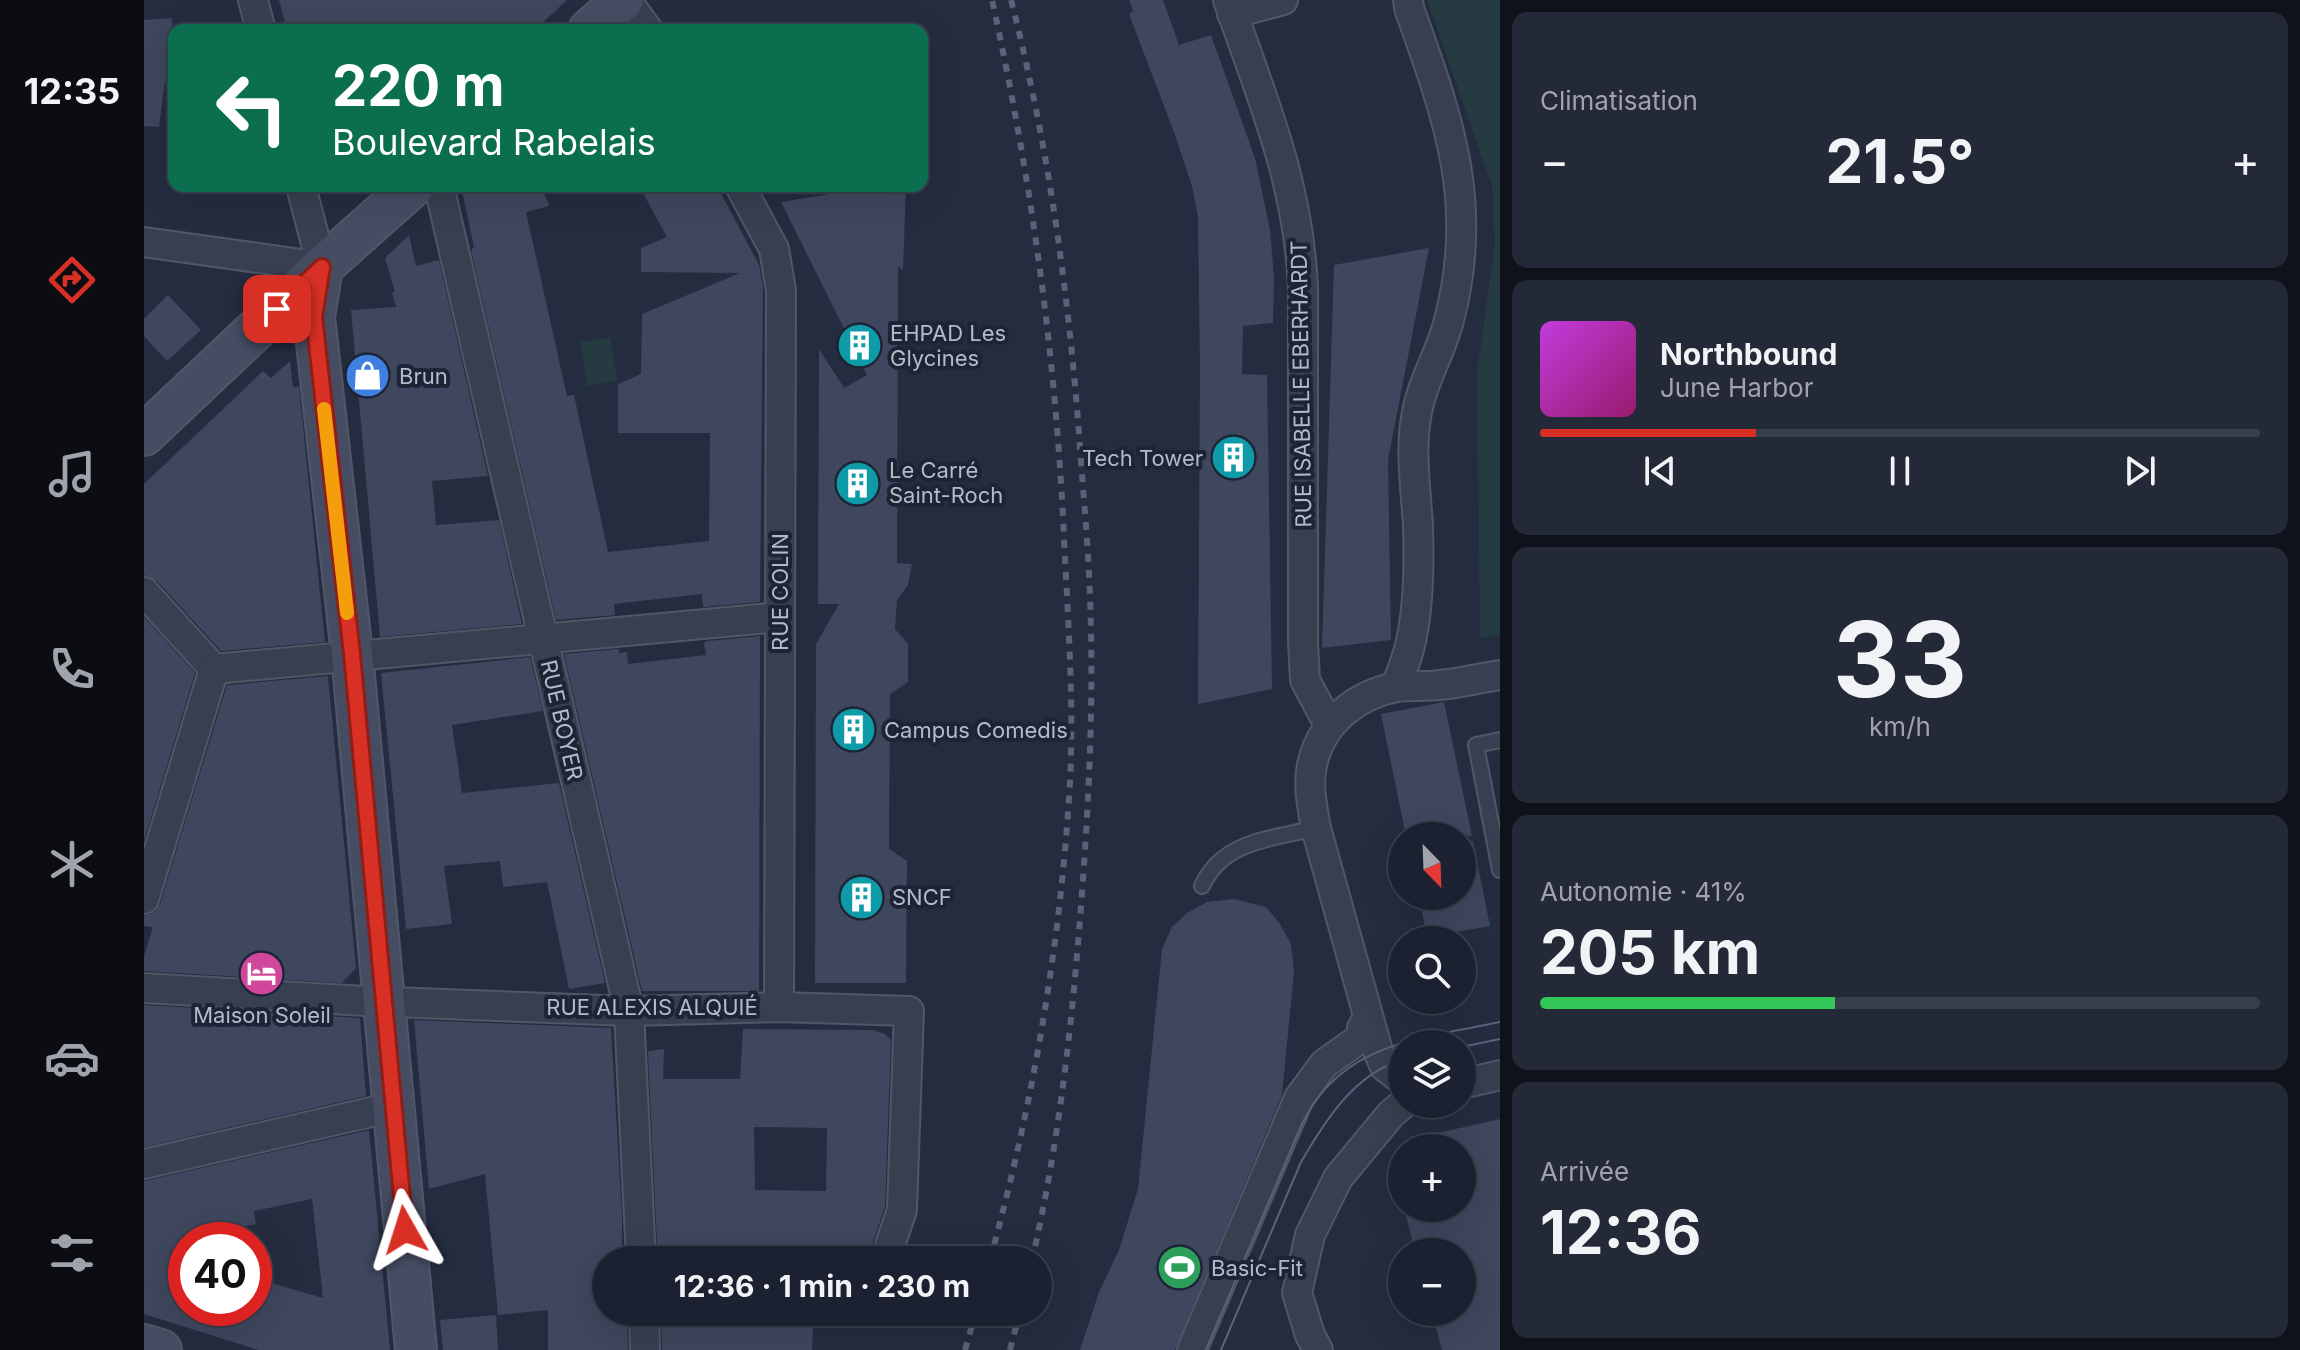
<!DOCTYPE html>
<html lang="fr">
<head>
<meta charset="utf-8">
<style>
  :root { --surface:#1b2130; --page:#242938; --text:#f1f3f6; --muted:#a0a3ab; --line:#393e4c; --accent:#d93025 }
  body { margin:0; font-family:Inter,sans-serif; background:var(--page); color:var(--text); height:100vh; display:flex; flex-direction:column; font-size:30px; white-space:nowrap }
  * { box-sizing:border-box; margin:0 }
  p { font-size:26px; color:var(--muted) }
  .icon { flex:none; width:44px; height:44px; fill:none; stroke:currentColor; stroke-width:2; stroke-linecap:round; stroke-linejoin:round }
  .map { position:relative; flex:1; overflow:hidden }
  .side { display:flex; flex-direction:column; gap:12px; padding:12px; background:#0f121a; width:800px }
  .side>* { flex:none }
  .top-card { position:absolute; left:24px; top:24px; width:760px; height:168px; border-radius:16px; box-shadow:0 8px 32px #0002,0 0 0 2px var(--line); background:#0b6e4f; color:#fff; overflow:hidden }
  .needle { width:52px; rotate:157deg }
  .controls { position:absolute; left:1244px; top:822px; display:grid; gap:16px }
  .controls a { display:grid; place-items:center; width:88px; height:88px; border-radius:50%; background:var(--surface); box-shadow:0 8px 32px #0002,0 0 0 2px var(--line); font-size:40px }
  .speed { position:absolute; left:24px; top:1222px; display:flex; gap:16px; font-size:40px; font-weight:700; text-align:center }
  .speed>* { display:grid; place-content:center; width:104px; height:104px; border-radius:50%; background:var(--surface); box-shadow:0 8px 32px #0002,0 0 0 2px var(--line); line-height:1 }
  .speed .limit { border:12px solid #d22; background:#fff; color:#111 }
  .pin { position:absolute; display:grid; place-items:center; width:68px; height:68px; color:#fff; margin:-34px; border-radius:16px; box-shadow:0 4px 12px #0006 }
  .me { position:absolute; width:88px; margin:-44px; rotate:354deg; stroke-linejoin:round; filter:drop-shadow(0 0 6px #0008) }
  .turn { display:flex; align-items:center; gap:28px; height:168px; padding:0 32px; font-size:36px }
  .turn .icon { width:104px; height:104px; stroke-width:2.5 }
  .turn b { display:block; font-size:56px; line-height:68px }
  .big { font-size:60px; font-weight:700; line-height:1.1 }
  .side .tile { flex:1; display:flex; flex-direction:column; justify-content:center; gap:12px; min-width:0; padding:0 28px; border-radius:16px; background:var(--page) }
  .side .dial { align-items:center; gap:0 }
  .dial b { font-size:104px; line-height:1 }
  .song { display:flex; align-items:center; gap:24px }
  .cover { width:96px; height:96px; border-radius:12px; background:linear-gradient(135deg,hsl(290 70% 55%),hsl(320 70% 35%)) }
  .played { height:8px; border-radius:4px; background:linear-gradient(90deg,var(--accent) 30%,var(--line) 30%) }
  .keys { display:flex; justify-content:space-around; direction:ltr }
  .heat { display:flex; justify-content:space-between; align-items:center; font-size:44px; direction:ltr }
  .charge { height:12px; border-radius:6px; background:linear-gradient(90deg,#34c759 41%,var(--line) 0) }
  .trip { position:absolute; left:448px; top:1246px; width:460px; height:80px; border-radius:40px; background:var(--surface); box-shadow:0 8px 32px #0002,0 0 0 2px var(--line); font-weight:700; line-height:80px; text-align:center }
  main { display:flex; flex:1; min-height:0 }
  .tab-bar { display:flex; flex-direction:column; width:144px; justify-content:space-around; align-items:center; background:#0b0d13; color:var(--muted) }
  .tab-bar .icon { width:56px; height:56px }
  .tab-bar .selected { color:var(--accent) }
  .tab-bar b { font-size:36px; color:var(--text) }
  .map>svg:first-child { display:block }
</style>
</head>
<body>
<main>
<nav class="tab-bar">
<b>12:35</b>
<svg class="icon selected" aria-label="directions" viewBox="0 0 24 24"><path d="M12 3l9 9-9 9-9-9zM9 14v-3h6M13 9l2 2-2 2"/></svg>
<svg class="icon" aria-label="music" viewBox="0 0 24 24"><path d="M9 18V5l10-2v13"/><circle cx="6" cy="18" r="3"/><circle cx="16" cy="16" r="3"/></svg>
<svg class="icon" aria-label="phone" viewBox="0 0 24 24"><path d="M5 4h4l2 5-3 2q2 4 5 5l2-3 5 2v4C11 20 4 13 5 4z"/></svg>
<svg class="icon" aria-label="climate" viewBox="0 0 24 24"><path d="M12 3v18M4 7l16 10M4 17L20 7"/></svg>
<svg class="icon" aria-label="car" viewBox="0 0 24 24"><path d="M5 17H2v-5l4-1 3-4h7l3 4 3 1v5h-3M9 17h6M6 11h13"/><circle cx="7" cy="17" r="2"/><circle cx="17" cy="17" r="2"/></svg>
<svg class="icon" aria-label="filters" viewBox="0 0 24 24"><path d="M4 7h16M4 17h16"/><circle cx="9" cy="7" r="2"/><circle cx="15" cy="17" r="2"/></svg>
</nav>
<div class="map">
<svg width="1356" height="1350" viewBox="0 0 1356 1350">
  <rect width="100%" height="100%" fill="#242c40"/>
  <g fill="#263a41">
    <polygon points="1283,0 1356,0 1356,634 1336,639 1333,373 1351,243 1348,186"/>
    <polygon points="466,337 473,381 443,386 436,342"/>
  </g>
  <g fill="#3e475d" fill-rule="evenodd">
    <polygon points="135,0 423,0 391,30 143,30"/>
    <polygon points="985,0 1019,0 1035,45 1067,35 1111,158 1126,230 1130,277 1129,323 1099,326 1098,374 1123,375 1128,689 1054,704 1056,369 1054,217 1048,186 1031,135 985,14 989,11"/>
    <polygon points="28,18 30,83 21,81 15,127 0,126 0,20"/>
    <polygon points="317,186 398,186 405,206 382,212 423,396 430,395 464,552 565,541 566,433 474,433 474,384 497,374 498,314 596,273 497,272 497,248 523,237 495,186 573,186 615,265 619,285 616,602 559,607 558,594 470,604 471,615 412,620 327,251 330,247"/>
    <polygon points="735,186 762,186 759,270 754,266 753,563 768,564 764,585 753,600 751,629 764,644 764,682 746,694 745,849 763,861 762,983 671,983 672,644 695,604 674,604 675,349 700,388 723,375 637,202"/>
    <polygon points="265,235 272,266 295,260 344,476 288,481 292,525 355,520 378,624 236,637 207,310 252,307 248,292 251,292 241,258"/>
    <polygon points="1285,248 1244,460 1247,640 1178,648 1190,265"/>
    <polygon points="24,295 57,330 23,361 0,336 0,319"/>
    <polygon points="146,361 149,387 155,387 181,642 77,651 13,581 0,575 0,484 119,371 127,378"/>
    <polygon points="0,617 51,673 0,841"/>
    <polygon points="616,636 615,991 498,991 420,654 475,649 475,653 483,652 484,664 562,655 560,643 564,641"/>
    <polygon points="386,657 399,711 308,725 318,793 415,783 461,983 425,989 403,882 359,887 356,861 300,866 308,924 262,929 237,673"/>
    <polygon points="184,676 212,968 198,983 0,971 0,956 9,927 0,926 0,916 11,912 16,904 83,685"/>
    <polygon points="1300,702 1328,836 1262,836 1237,714"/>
    <polygon points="1329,841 1346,926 1283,937 1275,896 1318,896 1318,842"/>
    <polygon points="1090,899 1122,907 1136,924 1147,944 1150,972 1138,1095 1031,1350 936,1350 955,1292 975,1250 994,1189 1018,949 1028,927 1043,913 1063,902"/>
    <polygon points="0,1005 216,1018 222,1096 0,1147"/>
    <polygon points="270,1020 467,1028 478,1216 478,1260 462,1260 462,1312 483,1312 484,1350 404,1350 404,1310 354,1315 341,1174 285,1189"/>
    <path d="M599,1029L729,1030L741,1034L747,1040L741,1207L726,1251L520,1249L513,1244L504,1051L520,1049L519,1079H596ZM610,1127L683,1128L682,1191L611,1190Z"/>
    <polygon points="1356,1119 1356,1350 1298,1350 1288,1312 1318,1312 1318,1252 1271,1252 1260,1208 1318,1208 1318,1148 1272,1148 1271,1138"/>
    <path d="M225,1130L246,1350H114L0,1314V1181ZM168,1199L179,1298L110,1278V1308H42V1258L25,1253L42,1248V1240H73L90,1236L88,1228L112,1224L110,1211Z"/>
    <polygon points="517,1312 670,1312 668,1350 518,1350"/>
    <polygon points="352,1315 354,1350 299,1350 296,1320"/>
  </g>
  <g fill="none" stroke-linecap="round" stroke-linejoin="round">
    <defs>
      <g id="lane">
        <polyline points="1356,740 1332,745 1356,870"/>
        <path d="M1058,886C1079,840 1128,839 1172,828"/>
      </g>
      <g id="street">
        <polyline points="109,0 117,30"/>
        <polyline points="482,0 504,30"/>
        <path d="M1084,0C1118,99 1154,179 1159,287V643L1161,680L1185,725"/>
        <polyline points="1088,14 1139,0"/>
        <polyline points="295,186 485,1011 497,1260"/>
        <polyline points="596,186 630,249 637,290 635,1007"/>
        <polyline points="0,242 178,267 157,186"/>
        <polyline points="0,592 70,669"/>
        <polyline points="70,669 636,617"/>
        <path d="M1252,687C1257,672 1264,657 1267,641C1275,604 1275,564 1274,526C1272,491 1266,453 1272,418C1277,383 1297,353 1305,320C1336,202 1304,118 1265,8L1264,0"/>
        <polyline points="0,899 70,669"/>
        <polyline points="0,988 222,1001 485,1011 635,1007 765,1011 758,1210 741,1260"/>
        <path d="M1258,1080L1241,1067L1234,1051L1172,828C1168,806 1163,782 1169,761C1179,721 1213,695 1252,687C1266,685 1281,687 1295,685C1315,683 1336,678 1356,675"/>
        <polyline points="1318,1084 1356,1075"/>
        <polyline points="0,1164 249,1107"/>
        <polyline points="500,1312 501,1350"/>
        <polyline points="1048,1350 1155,1098 1180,1064 1218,1037 1218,1028 1223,1019"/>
        <polyline points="1174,1350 1166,1335 1153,1293 1166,1235 1194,1178 1247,1114 1259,1104"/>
      </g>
      <g id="secondary">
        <polyline points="445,30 479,0"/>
        <polyline points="178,267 170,317 208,654 272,1350"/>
        <polyline points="0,435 178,267 269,186"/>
        <polyline points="0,1345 17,1350"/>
      </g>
    </defs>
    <use href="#lane" stroke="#505767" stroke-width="18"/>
    <use href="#street" stroke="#505767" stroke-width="32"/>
    <use href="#secondary" stroke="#505767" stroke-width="44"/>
    <use href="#lane" stroke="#383f50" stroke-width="14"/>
    <use href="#street" stroke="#383f50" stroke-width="28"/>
    <use href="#secondary" stroke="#464d63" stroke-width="40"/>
    <g stroke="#5a6277" stroke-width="2">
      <polyline points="1318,1047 1356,1039"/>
      <path d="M1062,1350L1157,1126C1196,1042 1276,1039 1356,1022"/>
      <path d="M1077,1350L1157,1162C1181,1121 1210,1074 1258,1060"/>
    </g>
    <g stroke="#5a6277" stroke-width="6" stroke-dasharray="8 8" stroke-linecap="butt">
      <path d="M867,0C905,147 925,296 936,447C939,490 943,532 945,574C951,689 945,805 936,919C927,1033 914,1148 888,1260"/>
      <path d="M846,1260C889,1104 917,943 926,781C930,700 924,620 920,538C912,357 887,177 848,0"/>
      <polyline points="821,1350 832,1312"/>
      <polyline points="866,1350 876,1312"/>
    </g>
  </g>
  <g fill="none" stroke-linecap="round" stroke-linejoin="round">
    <defs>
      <polyline id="route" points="133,309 178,267 170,317 208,654 261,1230"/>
    </defs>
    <use href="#route" stroke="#8d1f18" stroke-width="20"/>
    <use href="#route" stroke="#d93025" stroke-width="14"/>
    <polyline stroke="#f59e0b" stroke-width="14" points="180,409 203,613"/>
  </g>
  <defs>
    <symbol id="building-disc" viewBox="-11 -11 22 22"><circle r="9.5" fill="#0f9aa8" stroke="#1d2435"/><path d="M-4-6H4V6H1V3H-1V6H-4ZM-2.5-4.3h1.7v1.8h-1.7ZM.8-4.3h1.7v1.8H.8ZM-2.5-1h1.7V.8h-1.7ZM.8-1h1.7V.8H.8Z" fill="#fff"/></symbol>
    <symbol id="shop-disc" viewBox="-11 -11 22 22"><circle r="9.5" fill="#3f7fe0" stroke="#1d2435"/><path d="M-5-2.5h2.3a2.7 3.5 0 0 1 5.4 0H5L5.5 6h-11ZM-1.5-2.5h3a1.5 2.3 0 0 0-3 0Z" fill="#fff"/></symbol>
    <symbol id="hotel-disc" viewBox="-11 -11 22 22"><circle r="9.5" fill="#d1479c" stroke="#1d2435"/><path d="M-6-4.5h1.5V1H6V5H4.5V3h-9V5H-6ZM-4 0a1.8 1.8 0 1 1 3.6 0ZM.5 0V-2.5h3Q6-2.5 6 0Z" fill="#fff"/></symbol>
    <symbol id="stadium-disc" viewBox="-11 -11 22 22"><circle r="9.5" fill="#2e9e5b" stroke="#1d2435"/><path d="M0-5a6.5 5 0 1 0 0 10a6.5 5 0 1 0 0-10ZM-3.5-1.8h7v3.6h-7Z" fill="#fff"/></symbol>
  </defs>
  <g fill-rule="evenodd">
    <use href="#building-disc" x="690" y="320" width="51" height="51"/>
    <use href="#shop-disc" x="198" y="350" width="51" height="51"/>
    <use href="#building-disc" x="1064" y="432" width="51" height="51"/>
    <use href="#building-disc" x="688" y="458" width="51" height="51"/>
    <use href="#building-disc" x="684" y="704" width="51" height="51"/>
    <use href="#building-disc" x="692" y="872" width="51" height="51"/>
    <use href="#hotel-disc" x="92" y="948" width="51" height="51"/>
    <use href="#stadium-disc" x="1010" y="1242" width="51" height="51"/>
  </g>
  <g text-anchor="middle" stroke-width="8" stroke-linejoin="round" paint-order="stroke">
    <g font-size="22" fill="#b5baca" stroke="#1d2435" text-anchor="start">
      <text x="746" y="341">EHPAD Les<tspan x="746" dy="25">Glycines</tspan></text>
      <text x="255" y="384">Brun</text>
      <text x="1059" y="466" text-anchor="end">Tech Tower</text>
      <text x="745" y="478">Le Carré<tspan x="745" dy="25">Saint-Roch</tspan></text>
      <text x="740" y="738">Campus Comedis</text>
      <text x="748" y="905">SNCF</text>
      <text x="118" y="1023" text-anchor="middle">Maison Soleil</text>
      <text x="1067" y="1276">Basic-Fit</text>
    </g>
    <g font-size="22" fill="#b5baca" stroke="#1d2435">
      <text transform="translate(1157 384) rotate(-91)" y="8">RUE ISABELLE EBERHARDT</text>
      <text transform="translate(636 592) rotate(-90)" y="8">RUE COLIN</text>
      <text transform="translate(418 720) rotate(77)" y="8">RUE BOYER</text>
      <text x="508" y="1015">RUE ALEXIS ALQUIÉ</text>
    </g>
  </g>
</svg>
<div class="controls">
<a><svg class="needle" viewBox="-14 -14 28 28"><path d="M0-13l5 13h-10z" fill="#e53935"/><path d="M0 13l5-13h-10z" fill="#a0a3ab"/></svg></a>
<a><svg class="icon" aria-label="search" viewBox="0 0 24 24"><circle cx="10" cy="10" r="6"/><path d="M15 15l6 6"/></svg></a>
<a><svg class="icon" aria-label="layers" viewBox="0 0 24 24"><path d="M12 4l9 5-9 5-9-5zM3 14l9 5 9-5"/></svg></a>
<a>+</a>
<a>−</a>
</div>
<div class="speed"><div class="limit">40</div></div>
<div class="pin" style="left:133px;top:309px;background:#d93025"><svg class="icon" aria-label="arrive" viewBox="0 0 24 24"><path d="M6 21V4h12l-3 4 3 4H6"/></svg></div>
<svg class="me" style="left:261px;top:1230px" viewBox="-20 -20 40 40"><path d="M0-17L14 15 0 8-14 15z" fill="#d93025" stroke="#fff" stroke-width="4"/></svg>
<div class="trip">12:36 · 1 min · 230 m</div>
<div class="top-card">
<div class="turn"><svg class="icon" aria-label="left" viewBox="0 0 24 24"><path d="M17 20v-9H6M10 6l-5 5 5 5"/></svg><div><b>220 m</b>Boulevard Rabelais</div></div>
</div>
</div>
<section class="side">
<div class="tile"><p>Climatisation</p>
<div class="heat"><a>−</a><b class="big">21.5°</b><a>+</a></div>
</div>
<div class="tile">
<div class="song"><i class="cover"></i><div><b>Northbound</b><p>June Harbor</p></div></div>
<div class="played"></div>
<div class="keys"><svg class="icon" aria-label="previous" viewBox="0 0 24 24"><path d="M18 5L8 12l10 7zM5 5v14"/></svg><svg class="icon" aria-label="pause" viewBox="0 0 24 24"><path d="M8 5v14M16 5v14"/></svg><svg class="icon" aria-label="next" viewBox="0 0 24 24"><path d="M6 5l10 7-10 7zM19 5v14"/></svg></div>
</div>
<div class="tile dial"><b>33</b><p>km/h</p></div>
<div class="tile"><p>Autonomie · 41%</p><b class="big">205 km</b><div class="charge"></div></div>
<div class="tile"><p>Arrivée</p><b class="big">12:36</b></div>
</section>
</main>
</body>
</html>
